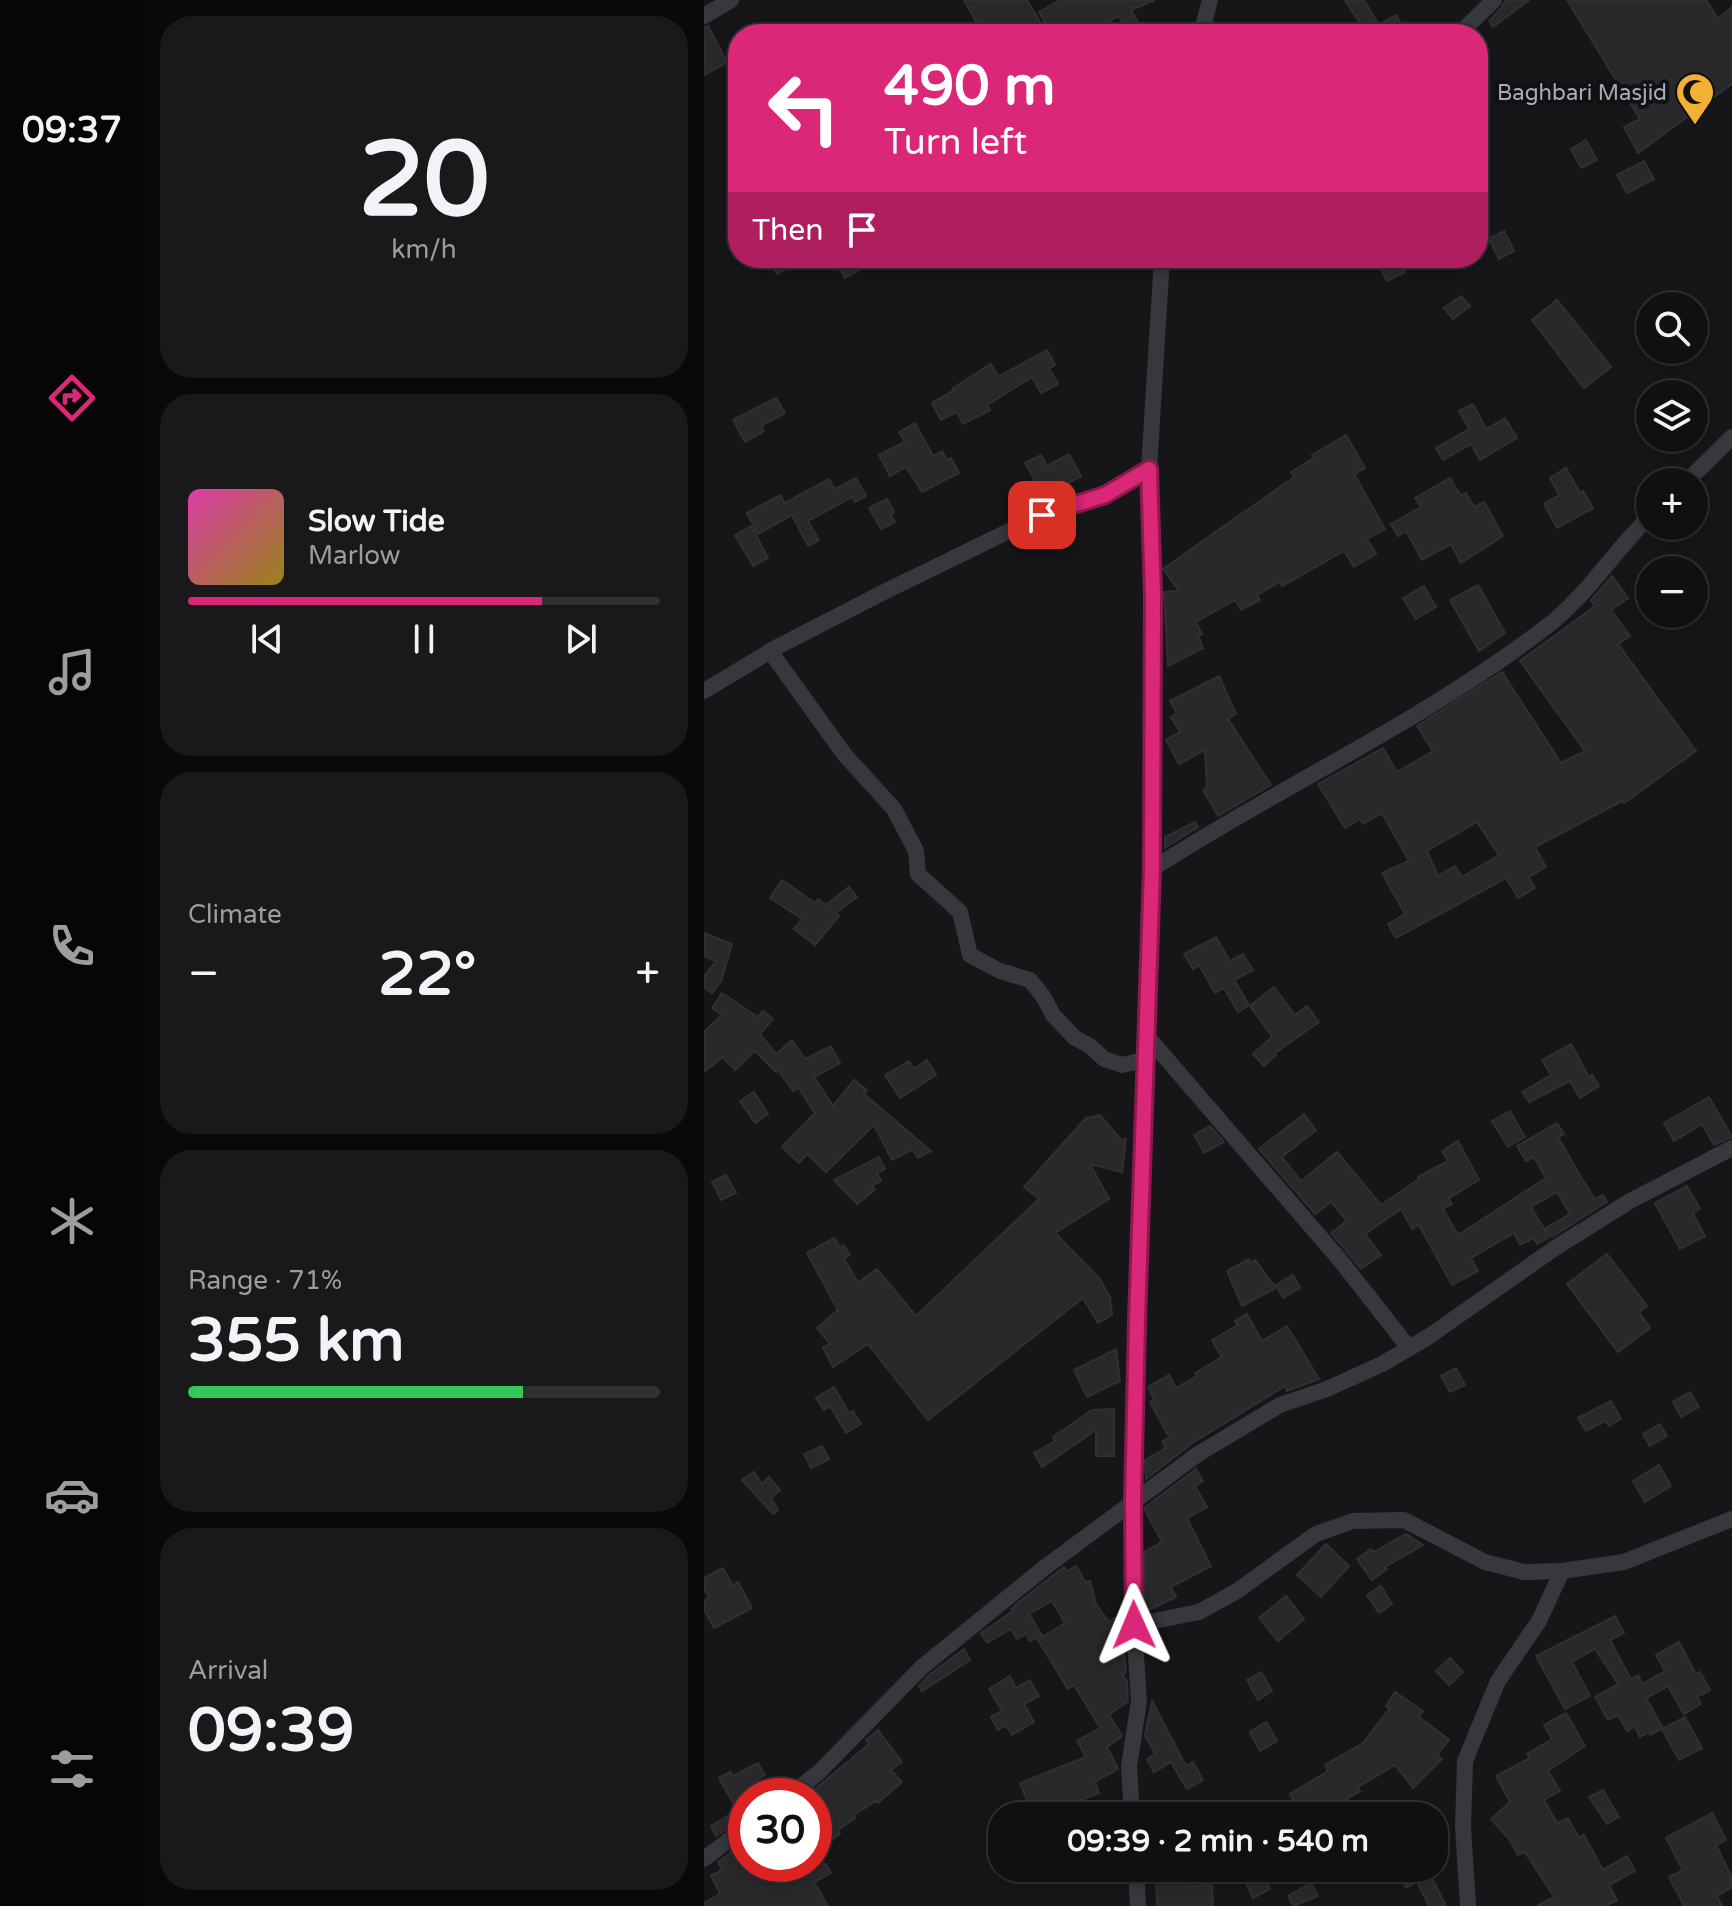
<!DOCTYPE html>
<html lang="en">
<head>
<meta charset="utf-8">
<style>
  :root { --surface:#101012; --page:#19191b; --text:#f1f3f6; --muted:#9c9d9f; --line:#303032; --accent:#db2777 }
  body { margin:0; font-family:"Varela Round",sans-serif; background:var(--page); color:var(--text); height:100vh; display:flex; flex-direction:column; font-size:30px; white-space:nowrap }
  * { box-sizing:border-box; margin:0 }
  p { font-size:26px; color:var(--muted) }
  .icon { flex:none; width:44px; height:44px; fill:none; stroke:currentColor; stroke-width:2; stroke-linecap:round; stroke-linejoin:round }
  .map { position:relative; flex:1; overflow:hidden }
  .drawer { display:flex; flex-direction:column; gap:16px; padding:16px; background:#09090a; width:560px }
  .drawer>* { flex:none }
  .guide { position:absolute; left:24px; top:24px; width:760px; height:244px; border-radius:32px; box-shadow:0 4px 12px #0003,0 0 0 2px var(--line); background:#db2777; color:#fff; overflow:hidden }
  .buttons { position:absolute; left:932px; top:292px; display:grid; gap:16px }
  .buttons a { display:grid; place-items:center; width:72px; height:72px; border-radius:50%; background:var(--surface); box-shadow:0 4px 12px #0003,0 0 0 2px var(--line); font-size:40px }
  .speed { position:absolute; left:24px; top:1778px; display:flex; gap:16px; font-size:40px; font-weight:700; text-align:center }
  .speed>* { display:grid; place-content:center; width:104px; height:104px; border-radius:50%; background:var(--surface); box-shadow:0 4px 12px #0003,0 0 0 2px var(--line); line-height:1 }
  .speed .limit { border:12px solid #d22; background:#fff; color:#111 }
  .pin { position:absolute; display:grid; place-items:center; width:68px; height:68px; color:#fff; margin:-34px; border-radius:16px; box-shadow:0 4px 12px #0006 }
  .me { position:absolute; width:88px; margin:-44px; rotate:359deg; stroke-linejoin:round; filter:drop-shadow(0 0 6px #0008) }
  .turn { display:flex; align-items:center; gap:28px; height:168px; padding:0 24px; font-size:36px }
  .turn .icon { width:104px; height:104px; stroke-width:2.5 }
  .turn b { display:block; font-size:56px; line-height:68px }
  .then { display:flex; align-items:center; height:76px; padding:0 24px; background:#0003; gap:16px; font-size:30px }
  .big { font-size:60px; font-weight:700; line-height:1.1 }
  .drawer .widget { flex:1; display:flex; flex-direction:column; justify-content:center; gap:12px; min-width:0; padding:0 28px; border-radius:32px; background:var(--page) }
  .drawer .dial { align-items:center; gap:0 }
  .dial b { font-size:104px; line-height:1 }
  .song { display:flex; align-items:center; gap:24px }
  .cover { width:96px; height:96px; border-radius:12px; background:linear-gradient(135deg,hsl(320 70% 55%),hsl(50 70% 35%)) }
  .played { height:8px; border-radius:4px; background:linear-gradient(90deg,var(--accent) 75%,var(--line) 75%) }
  .keys { display:flex; justify-content:space-around; direction:ltr }
  .heat { display:flex; justify-content:space-between; align-items:center; font-size:44px; direction:ltr }
  .charge { height:12px; border-radius:6px; background:linear-gradient(90deg,#34c759 71%,var(--line) 0) }
  .trip { position:absolute; left:284px; top:1802px; width:460px; height:80px; border-radius:32px; background:var(--surface); box-shadow:0 4px 12px #0003,0 0 0 2px var(--line); font-weight:700; line-height:80px; text-align:center }
  main { display:flex; flex:1; min-height:0 }
  .dock { display:flex; flex-direction:column; width:144px; justify-content:space-around; align-items:center; background:#060607; color:var(--muted) }
  .dock .icon { width:56px; height:56px }
  .dock .on { color:var(--accent) }
  .dock b { font-size:36px; color:var(--text) }
  .map>svg:first-child { display:block }
</style>
</head>
<body>
<main>
<nav class="dock">
<b>09:37</b>
<svg class="icon on" aria-label="directions" viewBox="0 0 24 24"><path d="M12 3l9 9-9 9-9-9zM9 14v-3h6M13 9l2 2-2 2"/></svg>
<svg class="icon" aria-label="music" viewBox="0 0 24 24"><path d="M9 18V5l10-2v13"/><circle cx="6" cy="18" r="3"/><circle cx="16" cy="16" r="3"/></svg>
<svg class="icon" aria-label="phone" viewBox="0 0 24 24"><path d="M5 4h4l2 5-3 2q2 4 5 5l2-3 5 2v4C11 20 4 13 5 4z"/></svg>
<svg class="icon" aria-label="climate" viewBox="0 0 24 24"><path d="M12 3v18M4 7l16 10M4 17L20 7"/></svg>
<svg class="icon" aria-label="car" viewBox="0 0 24 24"><path d="M5 17H2v-5l4-1 3-4h7l3 4 3 1v5h-3M9 17h6M6 11h13"/><circle cx="7" cy="17" r="2"/><circle cx="17" cy="17" r="2"/></svg>
<svg class="icon" aria-label="filters" viewBox="0 0 24 24"><path d="M4 7h16M4 17h16"/><circle cx="9" cy="7" r="2"/><circle cx="15" cy="17" r="2"/></svg>
</nav>
<section class="drawer">
<div class="widget dial"><b>20</b><p>km/h</p></div>
<div class="widget">
<div class="song"><i class="cover"></i><div><b>Slow Tide</b><p>Marlow</p></div></div>
<div class="played"></div>
<div class="keys"><svg class="icon" aria-label="previous" viewBox="0 0 24 24"><path d="M18 5L8 12l10 7zM5 5v14"/></svg><svg class="icon" aria-label="pause" viewBox="0 0 24 24"><path d="M8 5v14M16 5v14"/></svg><svg class="icon" aria-label="next" viewBox="0 0 24 24"><path d="M6 5l10 7-10 7zM19 5v14"/></svg></div>
</div>
<div class="widget"><p>Climate</p>
<div class="heat"><a>−</a><b class="big">22°</b><a>+</a></div>
</div>
<div class="widget"><p>Range · 71%</p><b class="big">355 km</b><div class="charge"></div></div>
<div class="widget"><p>Arrival</p><b class="big">09:39</b></div>
</section>
<div class="map">
<svg width="1028" height="1906" viewBox="0 0 1028 1906">
  <rect width="100%" height="100%" fill="#161618"/>
  <g fill="#29292c" stroke="#303034" stroke-width="2" fill-rule="evenodd">
    <polygon points="260,0 323,0 336,22 315,34 279,34"/>
    <polygon points="356,0 451,0 427,10 435,24 423,31 415,16 378,34 348,34 335,12"/>
    <polygon points="641,0 660,0 676,27 663,34"/>
    <polygon points="801,0 825,0 789,27 785,21 798,7"/>
    <polygon points="863,0 1002,0 1014,19 1028,7 1028,84 934,153 920,127 936,119"/>
    <polygon points="692,15 703,34 684,34 678,23"/>
    <polygon points="4,26 23,62 0,75 0,27"/>
    <polygon points="882,140 893,160 877,168 867,149"/>
    <polygon points="940,161 950,179 923,193 913,175"/>
    <polygon points="800,231 810,251 795,259 785,239"/>
    <polygon points="64,258 101,258 73,274"/>
    <polygon points="130,258 176,258 141,278"/>
    <polygon points="685,258 694,258 701,272 683,281 674,264"/>
    <polygon points="757,296 766,306 749,319 740,308"/>
    <polygon points="853,300 907,367 880,388 828,320"/>
    <polygon points="343,350 351,365 345,368 354,384 337,393 328,377 283,405 286,410 259,424 253,412 237,420 228,403 250,390 249,388 287,364 294,377"/>
    <polygon points="72,398 81,413 57,426 60,431 41,442 29,420"/>
    <polygon points="769,404 782,429 801,418 813,438 776,460 767,444 739,460 732,448 765,429 755,411"/>
    <polygon points="211,423 229,456 238,451 243,460 247,458 255,473 218,492 202,467 186,476 175,455 201,442 195,432"/>
    <polygon points="642,435 661,468 650,474 681,529 663,539 672,554 650,567 640,551 578,586 576,582 553,595 556,600 537,610 531,600 492,622 498,634 494,635 499,648 464,666 460,592 475,591 459,569 590,477 587,472 610,458 608,455"/>
    <polygon points="365,454 377,476 340,497 321,463 337,455 343,466"/>
    <polygon points="862,468 876,493 879,491 889,508 853,528 840,504 855,495 846,478"/>
    <polygon points="152,478 162,496 151,502 148,497 104,521 115,540 104,546 88,515 54,534 43,513 76,495 81,503 125,479 131,489"/>
    <polygon points="746,478 757,496 762,493 770,507 780,502 799,536 757,563 747,544 718,560 702,531 694,536 687,524 717,507 711,498"/>
    <polygon points="183,499 190,512 186,514 191,522 177,529 165,508"/>
    <polygon points="47,526 64,558 49,566 31,535"/>
    <path d="M908,576L924,598L907,610L926,636L914,644L992,751L920,803L918,801L831,847L842,867L825,877L831,888L814,898L802,878L692,938L684,924L701,914L678,873L705,861L678,813L659,824L656,819L641,828L614,784L679,748L693,772L729,751L713,726L798,672L857,763L881,751L816,661L891,606L887,600ZM773,822L795,855L758,877L751,866L734,876L723,851Z"/>
    <polygon points="774,585 801,633 775,651 746,600"/>
    <polygon points="720,586 732,607 712,619 699,598"/>
    <polygon points="515,676 532,714 524,719 567,785 514,816 499,790 503,787 501,750 475,764 462,740 476,732 467,717 473,713 466,701"/>
    <polygon points="491,822 494,827 461,848 461,837"/>
    <polygon points="78,880 111,903 114,899 122,905 145,887 153,897 132,913 135,916 111,945 90,929 98,919 66,898"/>
    <polygon points="0,933 28,944 17,981 8,993 0,987 0,977 12,961 0,956"/>
    <polygon points="512,937 526,961 539,954 549,970 530,980 545,1005 534,1012 520,988 511,993 495,965 489,969 480,954"/>
    <polygon points="570,987 591,1015 603,1006 615,1022 571,1053 572,1055 560,1066 549,1054 568,1037 546,1006"/>
    <polygon points="18,993 54,1017 59,1011 69,1019 56,1034 72,1054 88,1040 101,1059 127,1046 136,1063 110,1077 129,1106 150,1080 163,1090 160,1094 227,1151 214,1158 209,1149 188,1160 170,1125 122,1172 103,1154 95,1163 78,1147 111,1113 94,1087 89,1091 74,1070 72,1072 51,1051 31,1070 19,1057 0,1072 0,1032 18,1015 8,1008"/>
    <polygon points="867,1044 885,1077 888,1075 895,1086 876,1098 866,1081 825,1102 818,1092 847,1075 838,1060"/>
    <polygon points="223,1060 232,1075 196,1098 181,1075 205,1061 210,1069"/>
    <polygon points="50,1092 64,1114 51,1123 36,1101"/>
    <polygon points="1005,1097 1028,1137 1010,1145 998,1124 970,1141 960,1123"/>
    <polygon points="806,1111 821,1137 804,1147 788,1121"/>
    <polygon points="600,1114 612,1130 578,1157 597,1181 633,1152 677,1205 715,1179 714,1177 744,1161 738,1151 754,1141 775,1180 745,1198 748,1204 739,1209 754,1235 842,1178 830,1157 822,1161 813,1146 853,1123 860,1134 854,1137 878,1179 891,1199 899,1195 903,1202 848,1237 842,1228 866,1214 853,1192 827,1207 845,1237 833,1244 830,1238 816,1245 810,1233 767,1258 774,1271 748,1285 715,1225 708,1229 697,1209 661,1234 677,1255 657,1269 627,1233 643,1221 627,1202 611,1214 555,1149"/>
    <polygon points="396,1115 417,1140 422,1139 418,1172 386,1164 405,1199 351,1233 396,1279 406,1297 408,1315 394,1323 379,1298 224,1420 164,1344 129,1367 119,1348 126,1344 113,1328 134,1310 103,1253 130,1238 136,1247 140,1245 146,1255 140,1258 154,1283 173,1269 212,1316 335,1199 320,1187 382,1118"/>
    <polygon points="506,1126 520,1142 500,1153 490,1135"/>
    <polygon points="175,1157 181,1169 173,1173 177,1181 167,1186 171,1190 153,1204 130,1180"/>
    <polygon points="22,1175 32,1193 17,1200 8,1182"/>
    <polygon points="983,1186 996,1209 989,1213 1001,1236 976,1249 951,1203"/>
    <polygon points="903,1254 943,1306 935,1312 946,1328 914,1352 863,1284"/>
    <polygon points="545,1259 547,1263 551,1260 572,1288 538,1306 523,1271"/>
    <polygon points="589,1275 596,1288 579,1298 572,1285"/>
    <polygon points="543,1314 558,1341 583,1326 615,1379 583,1391 581,1386 490,1442 442,1479 441,1460 462,1448 458,1442 465,1437 446,1402 450,1399 444,1387 465,1375 472,1388 493,1376 491,1373 518,1357 508,1340 534,1325 531,1321"/>
    <polygon points="412,1349 416,1381 383,1397 370,1370"/>
    <polygon points="752,1368 761,1385 746,1392 737,1376"/>
    <polygon points="130,1387 145,1413 149,1411 157,1424 142,1433 126,1406 120,1410 112,1398"/>
    <polygon points="986,1392 995,1407 977,1417 969,1402"/>
    <polygon points="907,1401 917,1419 905,1426 902,1421 897,1423 882,1431 874,1418"/>
    <polygon points="410,1409 410,1456 392,1456 392,1430 338,1467 330,1453 351,1441 349,1437 388,1410"/>
    <polygon points="956,1424 963,1436 946,1446 939,1434"/>
    <polygon points="118,1446 125,1459 107,1468 100,1454"/>
    <polygon points="955,1465 967,1486 941,1502 929,1481"/>
    <polygon points="492,1469 499,1481 491,1486 503,1507 483,1518 507,1566 467,1587 472,1597 441,1612 440,1552 458,1542 440,1508"/>
    <polygon points="50,1472 58,1484 65,1477 76,1490 67,1498 74,1510 69,1514 38,1480"/>
    <polygon points="702,1534 719,1545 681,1567 683,1569 668,1580 653,1559 667,1549 670,1552"/>
    <polygon points="622,1544 645,1566 617,1597 593,1575"/>
    <polygon points="372,1566 381,1582 386,1581 392,1604 405,1622 411,1618 419,1631 410,1637 420,1654 422,1672 418,1674 423,1681 424,1701 405,1715 418,1736 403,1747 414,1769 391,1782 395,1793 337,1816 329,1816 316,1783 382,1757 373,1741 396,1728 370,1685 364,1689 334,1640 361,1623 348,1601 325,1614 338,1635 326,1641 322,1634 313,1639 307,1629 283,1643 277,1633 309,1611 307,1609 315,1602 360,1567 363,1571"/>
    <polygon points="19,1568 29,1586 34,1582 48,1608 10,1628 0,1609 0,1601 5,1598 0,1589 0,1578"/>
    <polygon points="677,1586 688,1604 675,1613 663,1595"/>
    <polygon points="582,1596 600,1619 574,1641 555,1618"/>
    <polygon points="911,1616 920,1633 906,1640 927,1679 934,1675 938,1684 961,1671 952,1655 975,1642 992,1674 996,1672 1006,1690 993,1697 997,1704 980,1714 964,1686 942,1698 959,1728 946,1735 945,1732 936,1737 931,1727 923,1731 914,1715 904,1720 891,1697 914,1684 891,1649 868,1662 886,1696 861,1709 832,1656"/>
    <polygon points="260,1649 266,1660 218,1691 215,1686 225,1675"/>
    <polygon points="746,1658 759,1672 745,1685 732,1671"/>
    <polygon points="557,1672 568,1691 554,1700 543,1680"/>
    <polygon points="306,1676 312,1688 326,1680 335,1696 320,1704 330,1722 308,1735 302,1725 294,1730 287,1717 298,1711 285,1689"/>
    <polygon points="691,1692 719,1711 715,1717 745,1740 733,1755 738,1759 709,1788 691,1765 654,1787 656,1791 615,1816 598,1816 586,1794 624,1771 621,1765 659,1743 686,1708 682,1706"/>
    <polygon points="448,1701 482,1766 489,1762 499,1780 483,1789 467,1762 450,1772 443,1759 451,1754 441,1735"/>
    <polygon points="862,1713 881,1746 844,1771 856,1791 840,1800 853,1823 864,1818 875,1838 880,1835 899,1870 923,1856 931,1871 905,1885 913,1900 902,1906 833,1906 850,1897 821,1852 814,1855 805,1839 787,1819 806,1802 792,1776 826,1758 823,1754 848,1739 840,1725"/>
    <polygon points="981,1717 998,1748 975,1760 958,1729"/>
    <polygon points="562,1722 573,1741 556,1751 546,1732"/>
    <polygon points="174,1730 198,1762 187,1770 198,1782 174,1803 172,1801 150,1815 151,1818 134,1830 136,1834 123,1843 110,1824 111,1789 165,1744 162,1740"/>
    <polygon points="54,1763 61,1775 48,1783 51,1789 40,1796 42,1816 12,1836 7,1826 33,1810 15,1778 26,1772 29,1776"/>
    <polygon points="899,1790 915,1817 903,1824 885,1797"/>
    <polygon points="1008,1813 1022,1840 1012,1845 1028,1878 1028,1887 1013,1896 1018,1906 980,1906 965,1877 979,1870 962,1838"/>
    <polygon points="42,1841 42,1864 122,1864 127,1873 110,1882 124,1906 0,1906 0,1903 16,1894 7,1876 18,1870 14,1862"/>
    <polygon points="452,1868 484,1868 486,1886 508,1885 509,1906 453,1906"/>
    <polygon points="535,1868 556,1868 566,1889 549,1898"/>
    <polygon points="705,1868 736,1868 726,1874 742,1906 725,1906 713,1882 702,1888 694,1874"/>
    <polygon points="607,1883 614,1896 589,1906 584,1896"/>
  </g>
  <g fill="none" stroke-linecap="round" stroke-linejoin="round">
    <g stroke="#37383d" stroke-width="16">
      <polyline points="0,16 27,0"/>
      <polyline points="497,34 506,0"/>
      <polyline points="755,34 790,0"/>
      <polyline points="982,482 1028,437"/>
      <polyline points="66,651 140,754 190,809 212,851 214,874 256,912 266,955 296,971 326,980 339,996 349,1015 371,1038 386,1046 400,1059 418,1065 440,1060"/>
      <polyline points="0,691 75,646 180,592 338,515 401,495 445,469"/>
      <path d="M448,869C577,786 720,721 842,627C882,597 910,551 946,516"/>
      <polyline points="442,1035 636,1260 705,1348"/>
      <polyline points="430,1625 495,1612 533,1591 612,1534 649,1521 700,1520 781,1562 820,1572 858,1571 920,1562 1028,1519"/>
      <polyline points="85,1796 115,1772 218,1667 340,1568 494,1454 576,1405 623,1389 678,1364 724,1337 851,1248 926,1201 1028,1148"/>
      <polyline points="428,1816 425,1766 435,1701 430,1625 429,1502 448,869 449,596 445,469 458,258"/>
      <polyline points="0,1859 42,1827"/>
      <polyline points="432,1868 434,1906"/>
      <polyline points="764,1906 759,1827 761,1761 794,1681 835,1621 858,1571"/>
    </g>
  </g>
  <g fill="none" stroke-linecap="round" stroke-linejoin="round">
    <defs>
      <polyline id="route" points="338,515 401,495 445,469 449,596 448,869 433,1321 429,1502 430,1625"/>
    </defs>
    <use href="#route" stroke="#8e194d" stroke-width="20"/>
    <use href="#route" stroke="#db2777" stroke-width="14"/>
  </g>
  <defs>
    <symbol id="mosque-pin" viewBox="-11 -11 22 30"><path d="M0 17L-7.5 6A9.5 9.5 0 1 1 7.5 6Z" fill="#f2b134" stroke="#111113"/><path d="M3.5-4.9A6 6 0 1 0 3.5 4.9A5 5 0 1 1 3.5-4.9Z" fill="#111"/></symbol>
  </defs>
  <g fill-rule="evenodd">
    <use href="#mosque-pin" x="969" y="70" width="44" height="60"/>
  </g>
  <g text-anchor="middle" stroke-width="8" stroke-linejoin="round" paint-order="stroke">
    <g font-size="22" fill="#a8adb8" stroke="#111113" text-anchor="end">
      <text x="963" y="100">Baghbari Masjid</text>
    </g>
  </g>
</svg>
<div class="buttons">
<a><svg class="icon" aria-label="search" viewBox="0 0 24 24"><circle cx="10" cy="10" r="6"/><path d="M15 15l6 6"/></svg></a>
<a><svg class="icon" aria-label="layers" viewBox="0 0 24 24"><path d="M12 4l9 5-9 5-9-5zM3 14l9 5 9-5"/></svg></a>
<a>+</a>
<a>−</a>
</div>
<div class="speed"><div class="limit">30</div></div>
<div class="pin" style="left:338px;top:515px;background:#d93025"><svg class="icon" aria-label="arrive" viewBox="0 0 24 24"><path d="M6 21V4h12l-3 4 3 4H6"/></svg></div>
<svg class="me" style="left:430px;top:1625px" viewBox="-20 -20 40 40"><path d="M0-17L14 15 0 8-14 15z" fill="#db2777" stroke="#fff" stroke-width="4"/></svg>
<div class="trip">09:39 · 2 min · 540 m</div>
<div class="guide">
<div class="turn"><svg class="icon" aria-label="left" viewBox="0 0 24 24"><path d="M17 20v-9H6M10 6l-5 5 5 5"/></svg><div><b>490 m</b>Turn left</div></div>
<div class="then">Then<svg class="icon" aria-label="arrive" viewBox="0 0 24 24"><path d="M6 21V4h12l-3 4 3 4H6"/></svg></div>
</div>
</div>
</main>
</body>
</html>
